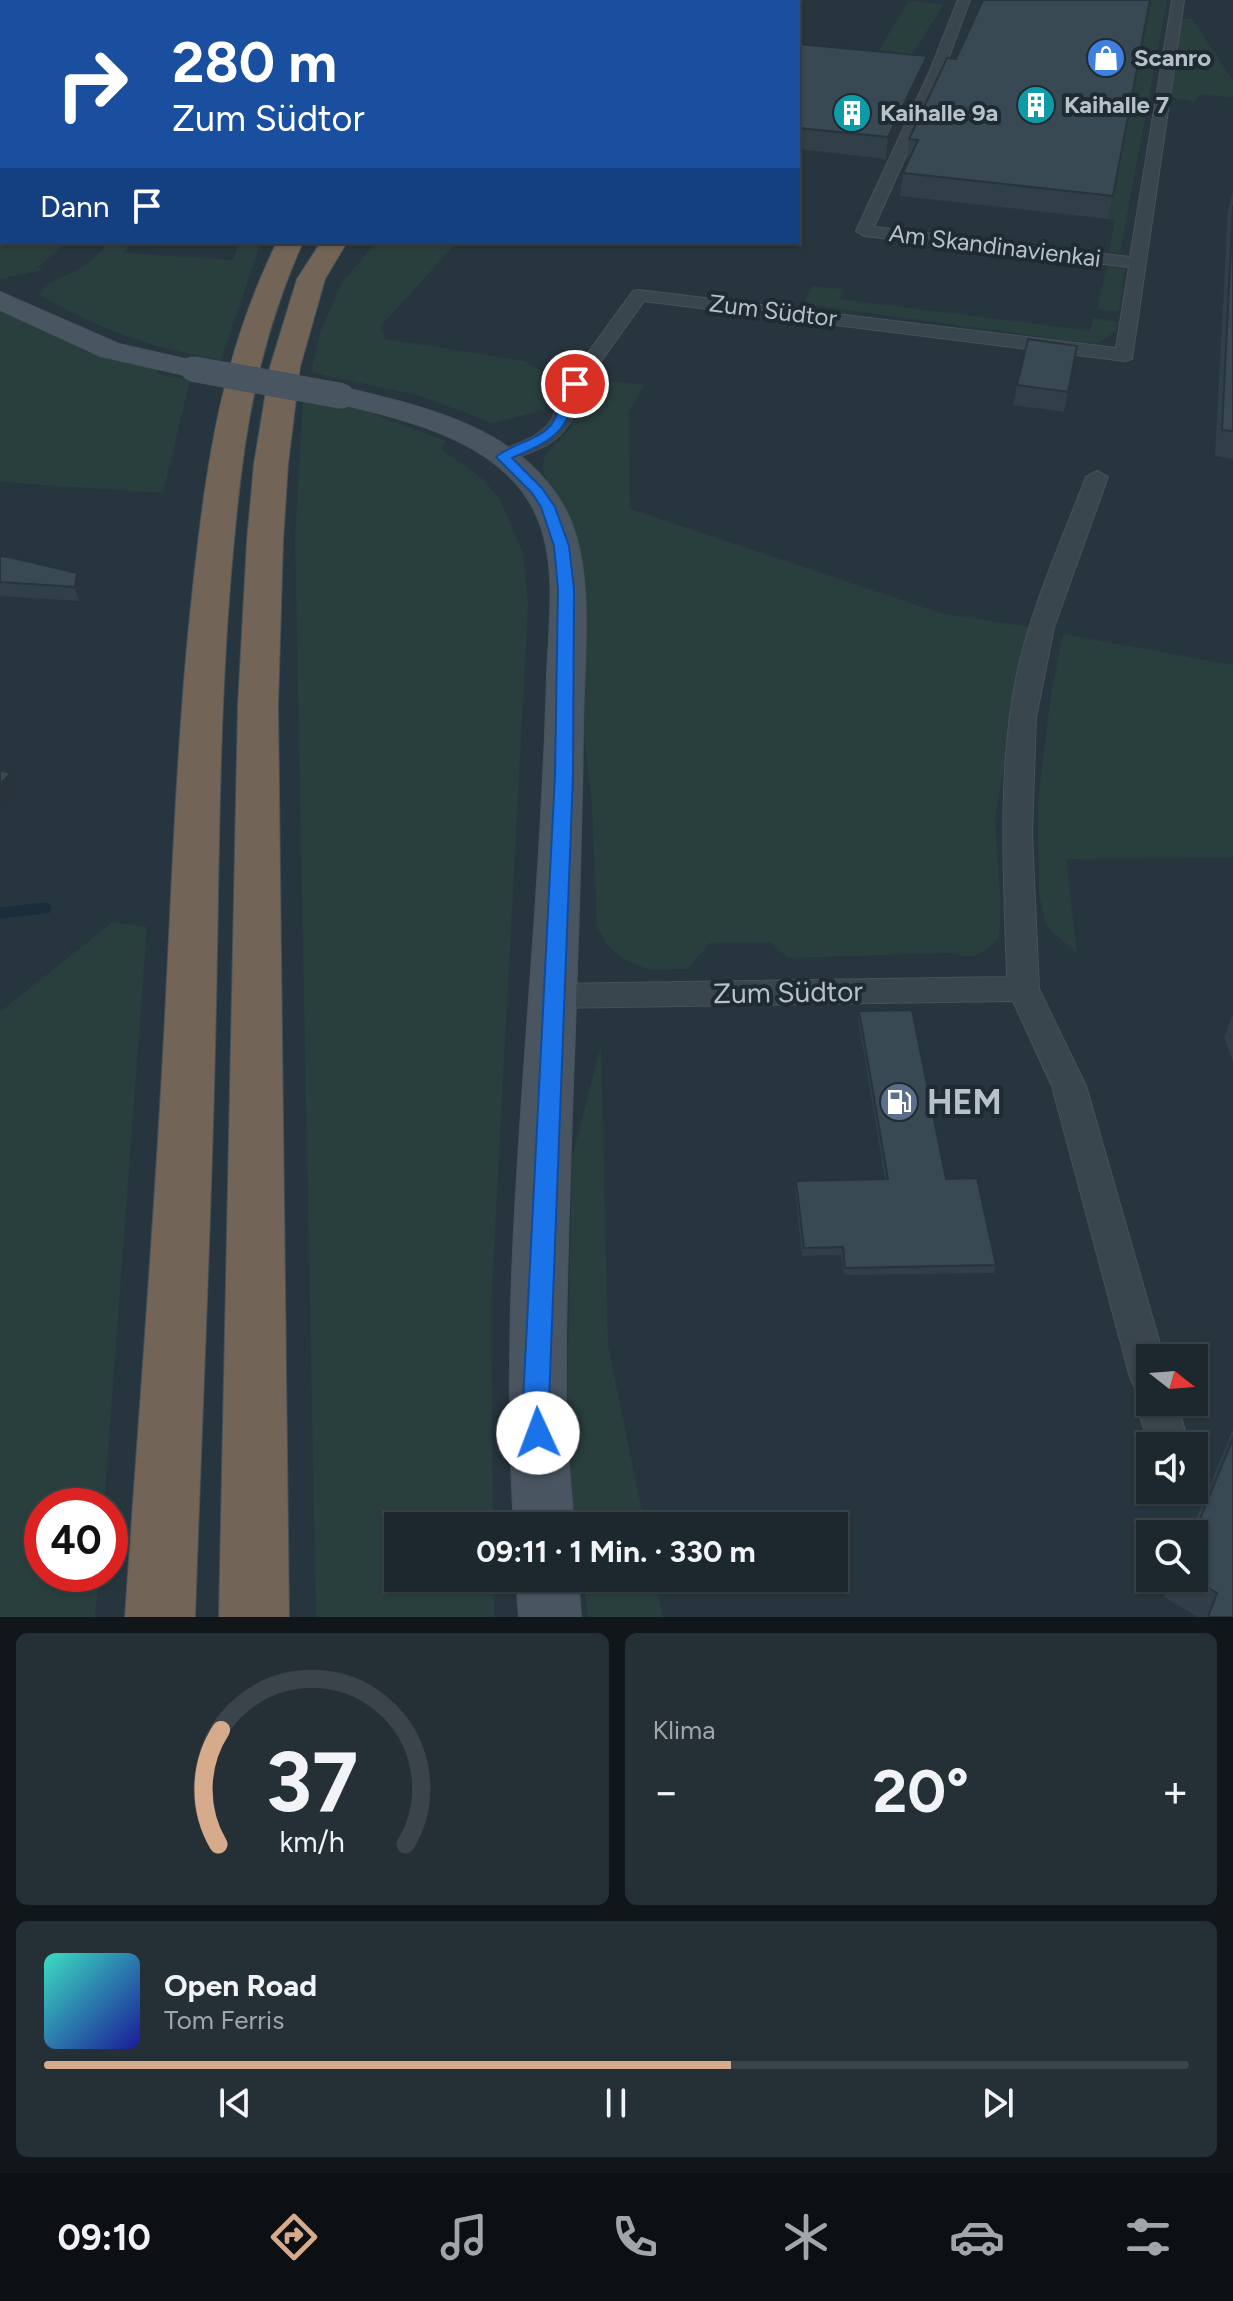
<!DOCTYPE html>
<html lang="de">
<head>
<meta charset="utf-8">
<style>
  :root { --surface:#1d282e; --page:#253036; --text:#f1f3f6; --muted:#a0a6aa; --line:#3b444a; --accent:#d6ab8b }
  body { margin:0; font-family:Figtree,sans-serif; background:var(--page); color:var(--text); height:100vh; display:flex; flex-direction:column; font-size:30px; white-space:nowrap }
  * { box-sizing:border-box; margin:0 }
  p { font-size:26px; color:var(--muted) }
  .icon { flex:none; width:44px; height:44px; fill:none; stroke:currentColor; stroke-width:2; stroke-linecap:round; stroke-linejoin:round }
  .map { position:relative; height:1617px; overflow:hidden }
  .drawer { display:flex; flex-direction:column; gap:16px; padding:16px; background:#101619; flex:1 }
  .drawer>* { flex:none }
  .hud { position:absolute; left:0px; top:0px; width:800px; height:244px; box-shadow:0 2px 6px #0004,0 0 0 2px var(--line); background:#1a4fa0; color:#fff; overflow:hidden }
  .needle { width:52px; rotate:107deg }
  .tools { position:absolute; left:1136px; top:1344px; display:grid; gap:16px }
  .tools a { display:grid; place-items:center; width:72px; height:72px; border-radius:0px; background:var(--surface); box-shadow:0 2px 6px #0004,0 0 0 2px var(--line); font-size:40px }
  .speed { position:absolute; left:24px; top:1488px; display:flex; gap:16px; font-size:40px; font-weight:700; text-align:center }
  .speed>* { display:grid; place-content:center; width:104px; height:104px; border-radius:50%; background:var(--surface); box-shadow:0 2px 6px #0004,0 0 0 2px var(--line); line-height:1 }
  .speed .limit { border:12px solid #d22; background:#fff; color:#111 }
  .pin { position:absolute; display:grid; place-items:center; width:68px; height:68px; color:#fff; margin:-34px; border:4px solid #fff; border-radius:50%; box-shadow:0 2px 8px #0007 }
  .me { position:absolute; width:88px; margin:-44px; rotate:358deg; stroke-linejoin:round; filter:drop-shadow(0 0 6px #0008) }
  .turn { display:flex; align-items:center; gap:28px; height:168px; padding:0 40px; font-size:36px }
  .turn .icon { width:104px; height:104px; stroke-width:2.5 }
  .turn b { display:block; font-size:56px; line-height:68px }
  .then { display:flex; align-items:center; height:76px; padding:0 40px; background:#0003; gap:16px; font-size:30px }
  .big { font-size:60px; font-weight:700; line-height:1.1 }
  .drawer .card { flex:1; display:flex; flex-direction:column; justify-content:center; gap:12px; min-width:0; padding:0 28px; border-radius:12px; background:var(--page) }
  .drawer .dial { align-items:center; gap:0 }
  .dial svg { height:208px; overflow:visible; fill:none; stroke:var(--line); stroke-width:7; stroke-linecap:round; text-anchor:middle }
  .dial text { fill:var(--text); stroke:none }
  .song { display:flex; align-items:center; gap:24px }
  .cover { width:96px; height:96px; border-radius:12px; background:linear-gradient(135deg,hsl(170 70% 55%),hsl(240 70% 35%)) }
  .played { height:8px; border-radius:4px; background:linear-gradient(90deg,var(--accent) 60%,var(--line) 60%) }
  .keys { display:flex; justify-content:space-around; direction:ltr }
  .heat { display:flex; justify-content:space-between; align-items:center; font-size:44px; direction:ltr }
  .drawer .tiles { flex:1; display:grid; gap:16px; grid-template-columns:1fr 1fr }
  .card:last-child { grid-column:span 2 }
  .trip { position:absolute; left:384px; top:1512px; width:464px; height:80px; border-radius:0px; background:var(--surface); box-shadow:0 2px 6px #0004,0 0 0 2px var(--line); font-weight:700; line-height:80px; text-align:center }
  .menu { display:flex; height:128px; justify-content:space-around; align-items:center; background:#0c1012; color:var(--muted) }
  .menu .icon { width:56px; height:56px }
  .menu .current { color:var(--accent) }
  .menu b { font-size:36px; color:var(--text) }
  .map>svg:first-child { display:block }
</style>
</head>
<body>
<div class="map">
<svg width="1233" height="1617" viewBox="0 0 1233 1617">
  <rect width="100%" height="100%" fill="#27353e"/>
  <g fill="#293f3e">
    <polygon points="0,0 481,0 2,2 2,242 68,242 38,267 43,270 0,279"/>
    <polygon points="886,0 944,4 908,60 873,60 908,2"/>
    <polygon points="1151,0 1167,0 1120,253 1109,252 1115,221 1109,219"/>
    <polygon points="1176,18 1192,19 1233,81 1233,98 1201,94 1194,102 1161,95"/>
    <path d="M109,242H131L123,253L233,260L239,242H261L221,360C149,347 104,332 40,295C47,280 66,277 79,269C91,262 100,252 109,242Z"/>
    <polygon points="377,242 457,242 380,327 385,339 525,361 555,379 547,381 549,399 544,410 493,423 420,396 311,372 321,330 342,282"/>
    <polygon points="1107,266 1125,268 1119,311 1097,309"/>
    <polygon points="812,286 843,289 840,299 1090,331 1093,318 1117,322 1116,331 1098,343 1079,342 804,304"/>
    <polygon points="0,310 90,353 158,370 157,374 190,380 163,493 0,482"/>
    <path d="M614,381L644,385L629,412L630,509L940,613L1029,627L995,818L1001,911L999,939C979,955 976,960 950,953L788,958L770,942L710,943L687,969L649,970L623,959L608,946L597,927L592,807L583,726L576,534L543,472L544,457L571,427L585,399L596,386Z"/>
    <polygon points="303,402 360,409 446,441 440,448 484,480 500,500 523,552 528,606 491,1308 493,1526 398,1526 398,1578 494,1578 494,1617 316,1617 295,537"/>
    <polygon points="1063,634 1233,665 1233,858 1066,859 1077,953 1046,926 1039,894 1038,799 1051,694"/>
    <polygon points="113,922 147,927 104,1506 42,1506 42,1574 99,1574 95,1617 0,1617 0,1012"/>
    <polygon points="601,1045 608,1345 645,1526 575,1526 566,1459 572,1158"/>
    <polygon points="583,1578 655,1578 663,1617 588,1617"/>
  </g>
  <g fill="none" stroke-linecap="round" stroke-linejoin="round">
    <polyline stroke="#1a2d3b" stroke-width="11" points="0,913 46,908"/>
    <defs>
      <g id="street">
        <polygon points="958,0 970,0 943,73 874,227 1130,257 1172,0 1184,0 1132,359 1125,361 644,301 585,384 572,420 560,435 547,445 510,461 496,461 492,457 496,453 533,437 546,427 552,419 565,384 633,291 639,290 1116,348 1129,267 864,236 856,231 929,73"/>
        <path d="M1097,471L1108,477L1054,627L1036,717L1032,834L1039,989L1086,1086L1164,1358H1150V1402H1177L1185,1431L1176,1446L1151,1445C1144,1429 1134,1409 1141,1392L1136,1390L1130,1377L1052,1086L1013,1001L553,1008L542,1004L537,996L542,988L553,984L1007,977C1004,878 997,777 1016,679C1030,609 1061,543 1086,477Z"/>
      </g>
      <g id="secondary">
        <polygon points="0,292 119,344 203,363 207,369 203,375 193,377 100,356 0,310"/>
        <path d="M342,387C425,407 519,427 564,507C597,566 583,662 583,728C581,932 569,1135 566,1339V1431L574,1526H514C498,1276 532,1026 543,776C545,743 546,709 547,675C549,621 559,558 533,508C496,438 402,419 332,402L328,396L332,390Z"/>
        <polygon points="516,1578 578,1578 581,1617 519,1617"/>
      </g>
      <g id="highway">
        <path d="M277,242H303C251,358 240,462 230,587C219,726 219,865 216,1005C212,1209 202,1413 195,1617H125C139,1410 156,1204 166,997C173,859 178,722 193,586C207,461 221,357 277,242Z"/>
        <polygon points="321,242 347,242 325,279 300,367 288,464 283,541 278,705 289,1617 219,1617 238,705 247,541 254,464 270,367 297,279"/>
      </g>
    </defs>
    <use href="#street" stroke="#47525a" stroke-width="2"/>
    <use href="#secondary" stroke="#47525a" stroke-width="2"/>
    <use href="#highway" stroke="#455159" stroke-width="2"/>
    <use href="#street" fill="#3a464e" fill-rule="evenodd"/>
    <use href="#secondary" fill="#495661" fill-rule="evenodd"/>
    <use href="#highway" fill="#736458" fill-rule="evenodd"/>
    <defs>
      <polyline id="secondary-bridge" points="193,369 342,396"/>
    </defs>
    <use href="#secondary-bridge" stroke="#47525a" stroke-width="26" stroke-linecap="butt"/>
    <use href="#secondary-bridge" stroke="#495661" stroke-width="25"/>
  </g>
  <g fill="#313f48">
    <polygon points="798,44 927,56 924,76 886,159 798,149"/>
    <polygon points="956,59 1113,196 1109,219 900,196 903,173 908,161 907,161 909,139"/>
    <polygon points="1233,191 1233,459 1215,456 1228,211"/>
    <polygon points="166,242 208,242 205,245"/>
    <polygon points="1077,346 1064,412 1013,405 1017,385"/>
    <polygon points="0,556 77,573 81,587 79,601 0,596"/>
    <polygon points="859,1011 946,1179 996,1265 994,1273 844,1275 841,1255 802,1256 795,1189 796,1181 885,1179 858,1019"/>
    <polygon points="1233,1014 1233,1062 1224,1037"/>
    <polygon points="1233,1429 1233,1617 1198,1617 1164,1597 1172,1578 1194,1578 1194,1534 1190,1534"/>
  </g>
  <g fill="#28333b">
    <polygon points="927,56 924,76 886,159 888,137"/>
    <polygon points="77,573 81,587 79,601 75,587"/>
    <polygon points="11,773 17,788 0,805 0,784"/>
  </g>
  <g fill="#394954" stroke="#28333b" stroke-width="2">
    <polygon points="983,0 1150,0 1113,196 903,173 918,140 909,139 947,58 956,59"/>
    <polygon points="798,44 927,56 888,137 798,128"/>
    <polygon points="1233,206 1233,431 1222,430"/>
    <polygon points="1028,339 1077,346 1068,392 1017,385"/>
    <polygon points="0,556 9,557 77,573 75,587 0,582"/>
    <polygon points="0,770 11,773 0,784"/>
    <polygon points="912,1010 946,1179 977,1178 996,1265 845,1268 843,1247 804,1248 796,1181 888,1179 859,1011"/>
    <polygon points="1233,1438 1233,1617 1208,1617 1217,1593 1191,1578 1194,1578 1194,1534"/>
  </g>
  <path fill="#1a73e8" stroke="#114b97" stroke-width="2" d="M575,381L581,384C564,434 559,437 512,458L542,488L555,507L569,546L574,589L573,775L549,1402L552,1433L548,1442L538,1446L529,1442L525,1433L523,1402L555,775L558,589L554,546L541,507L532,493L496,457C512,443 536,442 551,425C562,413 560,387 575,381Z"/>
  <defs>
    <symbol id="shop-disc" viewBox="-11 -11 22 22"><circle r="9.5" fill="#3f7fe0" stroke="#1f2b33"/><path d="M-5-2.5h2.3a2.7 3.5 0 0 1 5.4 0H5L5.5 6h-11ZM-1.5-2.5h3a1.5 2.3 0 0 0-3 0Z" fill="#fff"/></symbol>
    <symbol id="building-disc" viewBox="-11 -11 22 22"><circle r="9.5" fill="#0f9aa8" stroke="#1f2b33"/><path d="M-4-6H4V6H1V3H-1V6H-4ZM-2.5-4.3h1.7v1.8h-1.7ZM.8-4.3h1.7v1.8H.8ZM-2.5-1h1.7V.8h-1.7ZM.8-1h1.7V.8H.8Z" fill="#fff"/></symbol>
    <symbol id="fuel-disc" viewBox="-11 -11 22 22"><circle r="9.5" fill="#5c6f8a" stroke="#1f2b33"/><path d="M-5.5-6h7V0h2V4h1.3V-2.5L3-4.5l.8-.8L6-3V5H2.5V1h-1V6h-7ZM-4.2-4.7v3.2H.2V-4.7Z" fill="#fff"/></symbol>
  </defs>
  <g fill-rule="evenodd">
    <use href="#shop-disc" x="1084" y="36" width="44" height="44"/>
    <use href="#building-disc" x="1014" y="83" width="44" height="44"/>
    <use href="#building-disc" x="830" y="91" width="44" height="44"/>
    <use href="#fuel-disc" x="877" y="1080" width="44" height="44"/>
  </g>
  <g text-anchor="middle" stroke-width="8" stroke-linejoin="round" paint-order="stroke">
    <g font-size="24" font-weight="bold" fill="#b7c1c9" stroke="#1f2b33" text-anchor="start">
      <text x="1134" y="66">Scanro</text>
      <text x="1064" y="113">Kaihalle 7</text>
      <text x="880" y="121">Kaihalle 9a</text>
    </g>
    <g font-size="24" fill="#b7c1c9" stroke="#1f2b33">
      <text transform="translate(995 246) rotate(7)" y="8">Am Skandinavienkai</text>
      <text transform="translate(773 311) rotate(7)" y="8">Zum Südtor</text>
    </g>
    <g font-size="28" fill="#b7c1c9" stroke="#1f2b33">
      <text transform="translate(788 992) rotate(-1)" y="10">Zum Südtor</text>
    </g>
    <g font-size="34" font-weight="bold" fill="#b7c1c9" stroke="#1f2b33" text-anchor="start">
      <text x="927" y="1114">HEM</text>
    </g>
  </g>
</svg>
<div class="tools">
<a><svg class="needle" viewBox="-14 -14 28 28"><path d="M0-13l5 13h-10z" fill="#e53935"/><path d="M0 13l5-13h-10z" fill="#a0a6aa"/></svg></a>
<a><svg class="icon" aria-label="sound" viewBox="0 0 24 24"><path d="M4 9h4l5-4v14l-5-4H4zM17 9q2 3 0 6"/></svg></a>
<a><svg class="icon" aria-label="search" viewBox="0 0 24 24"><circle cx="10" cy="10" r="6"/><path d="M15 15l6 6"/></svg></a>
</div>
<div class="speed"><div class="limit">40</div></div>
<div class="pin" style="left:575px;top:384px;background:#d93025"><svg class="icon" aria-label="arrive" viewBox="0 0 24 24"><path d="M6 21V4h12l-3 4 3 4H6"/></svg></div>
<svg class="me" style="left:538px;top:1433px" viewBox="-20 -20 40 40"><circle r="19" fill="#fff"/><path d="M0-13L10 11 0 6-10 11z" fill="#1a73e8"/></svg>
<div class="trip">09:11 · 1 Min. · 330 m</div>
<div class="hud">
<div class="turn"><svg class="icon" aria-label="right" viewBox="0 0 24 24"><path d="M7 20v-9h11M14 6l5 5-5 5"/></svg><div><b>280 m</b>Zum Südtor</div></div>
<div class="then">Dann<svg class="icon" aria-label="arrive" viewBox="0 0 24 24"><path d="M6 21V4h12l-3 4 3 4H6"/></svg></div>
</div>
</div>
<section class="drawer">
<div class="tiles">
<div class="card dial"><svg viewBox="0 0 100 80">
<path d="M14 69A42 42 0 1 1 86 69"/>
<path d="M14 69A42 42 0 0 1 15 25" stroke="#d6ab8b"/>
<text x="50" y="56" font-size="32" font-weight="700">37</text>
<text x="50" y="72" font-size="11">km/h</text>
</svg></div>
<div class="card"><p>Klima</p>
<div class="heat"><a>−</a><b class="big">20°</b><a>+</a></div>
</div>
<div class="card">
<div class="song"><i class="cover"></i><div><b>Open Road</b><p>Tom Ferris</p></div></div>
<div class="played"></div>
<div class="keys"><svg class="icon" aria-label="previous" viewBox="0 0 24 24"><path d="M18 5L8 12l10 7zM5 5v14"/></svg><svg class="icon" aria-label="pause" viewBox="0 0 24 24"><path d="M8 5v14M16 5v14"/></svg><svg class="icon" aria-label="next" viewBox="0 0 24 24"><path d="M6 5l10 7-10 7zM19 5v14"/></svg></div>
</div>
</div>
</section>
<nav class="menu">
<b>09:10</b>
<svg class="icon current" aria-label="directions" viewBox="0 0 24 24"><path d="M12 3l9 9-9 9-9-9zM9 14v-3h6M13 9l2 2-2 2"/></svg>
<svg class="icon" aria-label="music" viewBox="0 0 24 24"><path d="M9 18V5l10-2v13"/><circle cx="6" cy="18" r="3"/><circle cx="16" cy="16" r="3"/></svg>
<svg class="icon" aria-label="phone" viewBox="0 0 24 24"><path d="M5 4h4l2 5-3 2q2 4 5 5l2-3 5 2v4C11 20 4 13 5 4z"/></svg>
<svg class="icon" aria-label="climate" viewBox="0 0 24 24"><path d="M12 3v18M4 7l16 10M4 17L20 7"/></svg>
<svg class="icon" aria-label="car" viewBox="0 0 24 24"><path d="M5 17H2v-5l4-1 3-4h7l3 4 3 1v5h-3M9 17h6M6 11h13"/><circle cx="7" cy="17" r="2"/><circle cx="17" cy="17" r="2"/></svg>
<svg class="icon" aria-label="filters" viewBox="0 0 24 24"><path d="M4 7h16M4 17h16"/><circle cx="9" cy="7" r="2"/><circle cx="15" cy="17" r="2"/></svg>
</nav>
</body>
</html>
